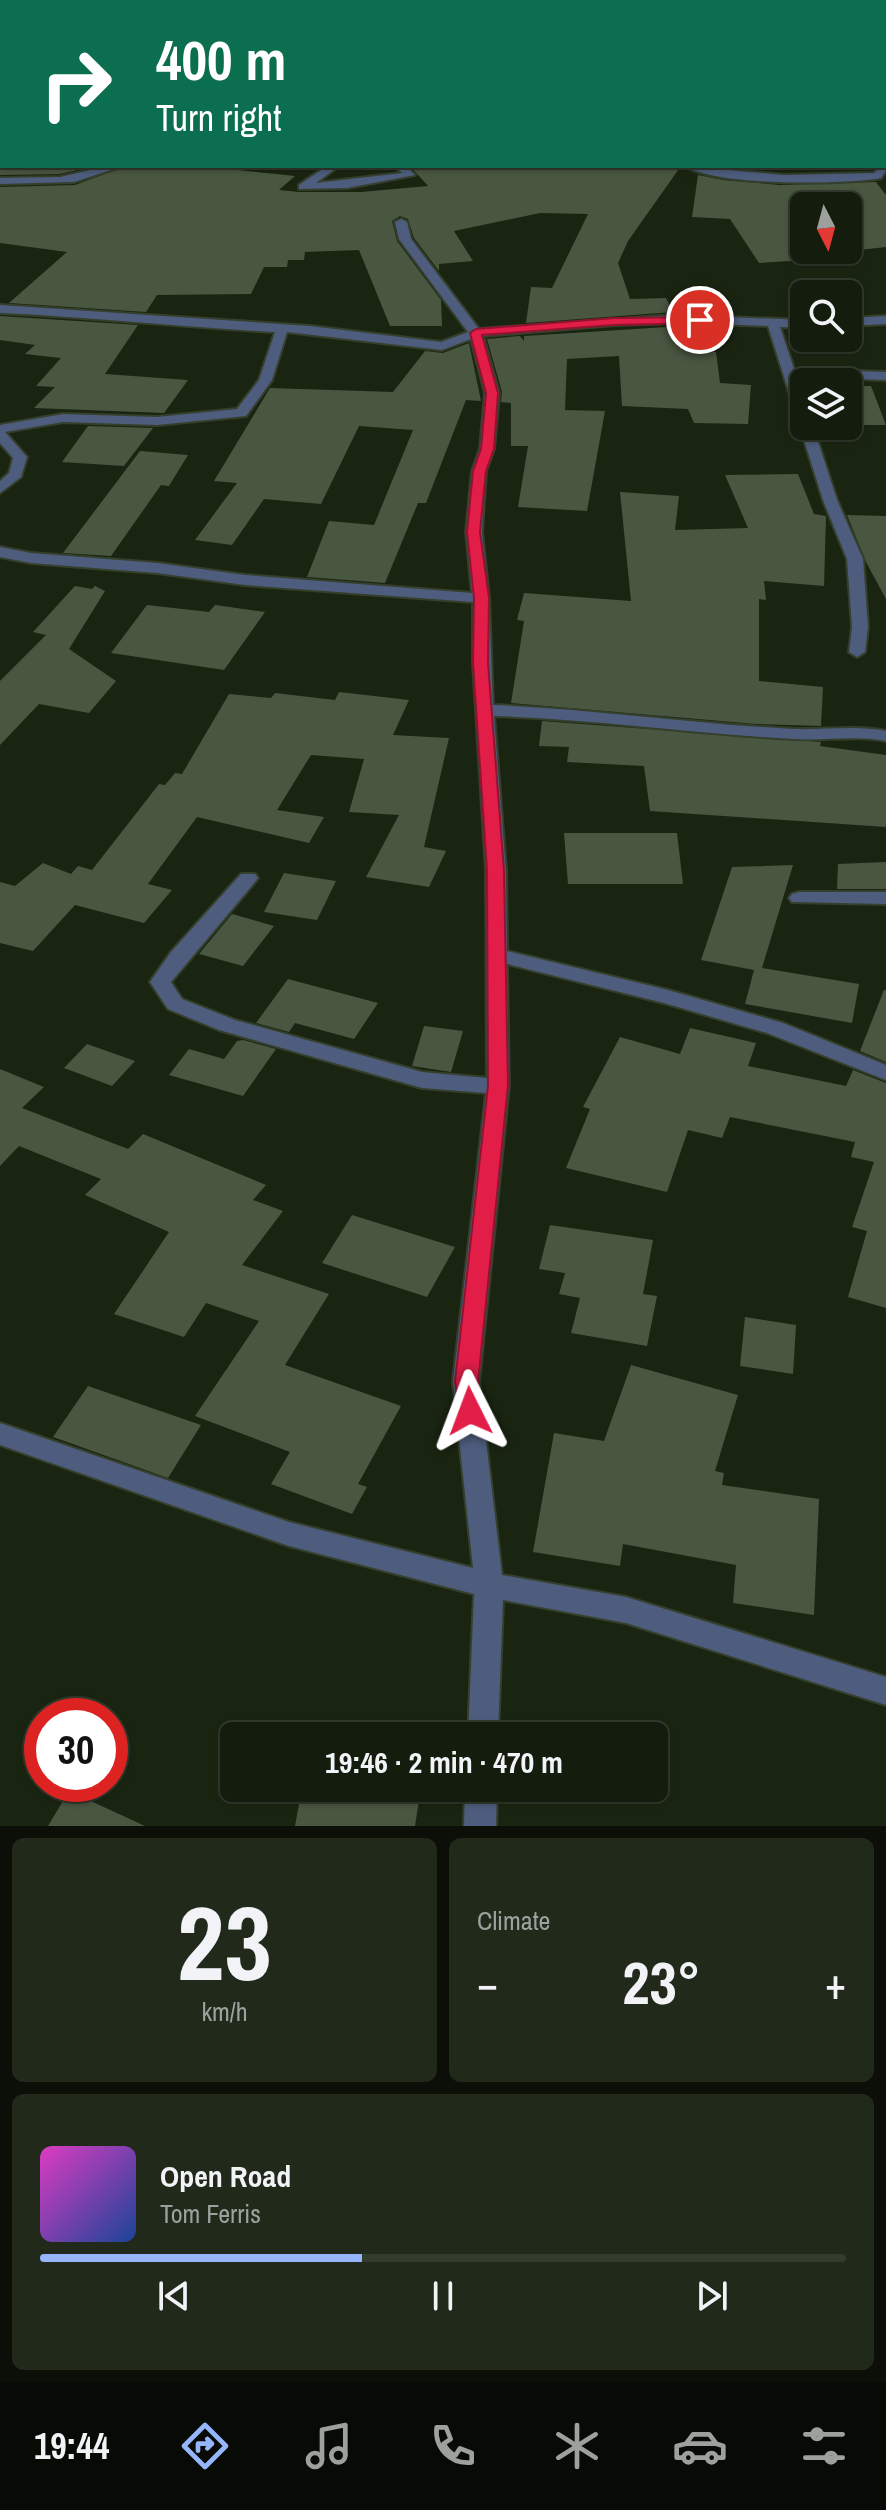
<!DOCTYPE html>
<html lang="en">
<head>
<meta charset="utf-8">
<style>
  :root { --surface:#141c0d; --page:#21291b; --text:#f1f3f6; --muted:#9da19d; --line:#333a2e; --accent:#95b6fd }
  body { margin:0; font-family:"Archivo Narrow",sans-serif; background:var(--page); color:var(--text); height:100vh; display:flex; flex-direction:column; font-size:30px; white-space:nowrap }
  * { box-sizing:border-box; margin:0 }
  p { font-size:26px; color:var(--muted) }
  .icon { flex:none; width:44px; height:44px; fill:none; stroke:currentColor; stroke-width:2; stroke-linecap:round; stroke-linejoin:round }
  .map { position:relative; height:1826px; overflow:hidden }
  .details { display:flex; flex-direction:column; gap:12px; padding:12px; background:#0b0f07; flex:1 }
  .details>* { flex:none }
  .top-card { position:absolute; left:0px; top:0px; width:886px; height:168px; box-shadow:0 2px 6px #0004,0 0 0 2px var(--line); background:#0b6e4f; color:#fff; overflow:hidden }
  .needle { width:52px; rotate:174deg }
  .controls { position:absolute; left:790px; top:192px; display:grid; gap:16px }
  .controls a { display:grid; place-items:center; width:72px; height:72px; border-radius:12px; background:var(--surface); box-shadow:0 2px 6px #0004,0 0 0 2px var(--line); font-size:40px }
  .speed { position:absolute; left:24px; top:1698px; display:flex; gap:16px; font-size:40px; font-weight:700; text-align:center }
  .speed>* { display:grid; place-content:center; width:104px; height:104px; border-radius:50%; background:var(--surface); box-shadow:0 2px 6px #0004,0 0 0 2px var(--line); line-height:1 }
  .speed .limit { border:12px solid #d22; background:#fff; color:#111 }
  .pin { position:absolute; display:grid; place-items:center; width:68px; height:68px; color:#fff; margin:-34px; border:4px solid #fff; border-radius:50%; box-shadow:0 2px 8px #0007 }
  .me { position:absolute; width:88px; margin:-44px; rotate:357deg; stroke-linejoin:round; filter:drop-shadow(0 0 6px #0008) }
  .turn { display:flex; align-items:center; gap:28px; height:168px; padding:0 24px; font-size:36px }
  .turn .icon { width:104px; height:104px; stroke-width:2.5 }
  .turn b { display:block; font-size:56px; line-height:68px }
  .big { font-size:60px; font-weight:800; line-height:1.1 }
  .details .card { flex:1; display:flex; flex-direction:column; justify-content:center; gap:12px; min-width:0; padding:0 28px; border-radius:12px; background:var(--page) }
  .details .dial { align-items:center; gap:0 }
  .dial b { font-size:104px; line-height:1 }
  .song { display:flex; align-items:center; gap:24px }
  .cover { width:96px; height:96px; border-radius:12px; background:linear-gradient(135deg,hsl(310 70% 55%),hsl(220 70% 35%)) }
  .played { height:8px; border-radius:4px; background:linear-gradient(90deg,var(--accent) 40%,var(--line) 40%) }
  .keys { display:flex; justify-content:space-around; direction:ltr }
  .heat { display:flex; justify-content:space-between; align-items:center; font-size:44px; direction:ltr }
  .details .tiles { flex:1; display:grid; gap:12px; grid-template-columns:1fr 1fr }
  .card:last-child { grid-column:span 2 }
  .trip { position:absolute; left:220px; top:1722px; width:448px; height:80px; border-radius:12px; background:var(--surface); box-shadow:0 2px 6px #0004,0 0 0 2px var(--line); font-weight:800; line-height:80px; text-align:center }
  .dock { display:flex; height:128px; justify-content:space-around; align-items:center; background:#080b05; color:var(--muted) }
  .dock .icon { width:56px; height:56px }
  .dock .current { color:var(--accent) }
  .dock b { font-size:36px; color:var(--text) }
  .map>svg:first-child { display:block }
</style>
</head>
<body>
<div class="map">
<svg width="886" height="1826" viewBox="0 0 886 1826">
  <rect width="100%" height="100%" fill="#1a2511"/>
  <g fill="#495640" fill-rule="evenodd">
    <polygon points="0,166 95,166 60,174 0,175"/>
    <polygon points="126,166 200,166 295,176 279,190 299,192 361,192 428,186 410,166 681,166 628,241 618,263 630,299 666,298 673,312 526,323 531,287 552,288 588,214 540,213 454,231 473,261 439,264 439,271 414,238 408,219 400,216 392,221 397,241 441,300 442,326 390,326 359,250 305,252 304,260 288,260 287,267 264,267 251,294 157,295 146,312 9,303 67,252 0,243 0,187 75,185"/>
    <path d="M698,175L723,180L780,185L876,182L886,195V247L832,253L837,258L759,263L730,219L692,217ZM804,206H848V250H804Z"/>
    <polygon points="0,316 138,325 105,374 188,380 164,413 34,408 55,387 36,386 61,358 25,354 35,345 0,340"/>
    <polygon points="683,326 695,352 716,352 720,383 751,385 748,424 694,423 688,409 622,406 619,356 567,359 565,410 605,411 587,511 518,507 528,446 511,446 511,403 501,402 502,392 487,339 520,336 524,341 524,336"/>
    <polygon points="469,343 481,401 466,400 426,503 418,503 385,583 307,577 329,521 374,525 413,430 359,426 321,504 264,499 232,545 195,540 237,483 214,481 270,388 393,392 425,351 443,353"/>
    <polygon points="848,386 871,386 886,425 848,425"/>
    <polygon points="88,426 153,428 124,466 62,462"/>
    <polygon points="140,451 188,455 169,486 161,485 111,556 63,553"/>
    <polygon points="798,474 814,514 826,516 824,586 764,581 766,600 759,599 759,681 823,687 821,726 756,724 511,703 524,621 517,620 524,593 631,601 620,492 679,496 675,530 748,528 725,475"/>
    <polygon points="847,515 886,516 886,599 866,562"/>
    <polygon points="75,586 92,589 95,586 105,591 69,649 116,681 89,713 39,704 0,745 0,681 46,635 33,632"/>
    <polygon points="147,605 209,612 215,605 265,612 224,670 111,653"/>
    <polygon points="339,692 409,700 393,735 449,738 424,847 446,851 429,887 366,877 399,815 349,812 364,759 311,755 277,810 324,817 309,843 197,817 148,884 172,890 144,923 75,905 33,951 0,943 0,882 15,886 43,863 71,874 78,866 92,870 159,784 165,785 175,773 182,774 229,694 271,698 275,693 335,700"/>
    <polygon points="542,721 821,742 820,746 886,755 886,827 650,811 644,766 567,762 569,747 539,746"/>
    <polygon points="564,833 677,833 683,884 568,884"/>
    <polygon points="886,862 886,889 837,889 838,864"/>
    <polygon points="793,865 762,968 859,984 852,1023 745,1004 754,970 701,960 732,867"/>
    <polygon points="284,873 336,881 317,920 264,912"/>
    <polygon points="232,914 274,926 243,966 199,954"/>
    <polygon points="288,979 378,1003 354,1039 295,1023 289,1032 256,1023"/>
    <polygon points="884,990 886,990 886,1062 860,1051"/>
    <polygon points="424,1026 463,1031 451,1072 412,1066"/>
    <polygon points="690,1028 756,1043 748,1066 846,1086 853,1070 886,1083 886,1308 848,1297 867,1231 852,1227 874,1162 851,1157 855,1142 730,1117 722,1138 688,1130 667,1192 566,1168 590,1109 583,1107 620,1037 680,1054"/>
    <polygon points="243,1040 276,1049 243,1096 169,1075 189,1049 224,1059 237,1041"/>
    <polygon points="87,1044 135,1061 112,1086 64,1068"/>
    <polygon points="0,1069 44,1087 22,1108 128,1149 143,1134 266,1185 253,1200 283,1211 242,1265 329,1294 285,1365 401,1406 358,1484 367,1487 352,1514 271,1484 290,1452 195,1416 259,1321 206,1303 184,1337 114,1314 169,1232 85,1195 101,1179 19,1146 0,1166"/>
    <polygon points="352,1215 455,1247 427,1297 322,1263"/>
    <polygon points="550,1225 653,1240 643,1294 657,1296 647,1346 571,1333 580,1298 559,1294 565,1273 539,1269"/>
    <polygon points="745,1317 796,1325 793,1374 740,1366"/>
    <polygon points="631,1365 738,1395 715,1471 724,1473 722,1485 819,1499 814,1615 733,1603 736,1565 623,1544 620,1566 533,1552 554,1433 604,1441"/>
    <polygon points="88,1386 201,1425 168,1478 53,1437"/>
    <polygon points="302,1788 421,1788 415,1826 295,1826"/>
    <polygon points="69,1791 145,1826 48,1826"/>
  </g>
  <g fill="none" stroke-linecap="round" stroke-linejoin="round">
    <defs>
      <g id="minor">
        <polygon points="78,0 104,0 106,2 76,2"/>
        <polygon points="851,0 865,0 867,2 853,2"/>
        <rect x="884" y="5" width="2" height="5"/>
        <rect x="0" y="19" width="2" height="6"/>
        <rect x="0" y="121" width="2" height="6"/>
        <path d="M884,163L886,170L881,178C842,185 717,186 685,166L784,175L874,173Z"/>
        <polygon points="108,166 123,166 74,182 0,184 0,178 60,177"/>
        <polygon points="327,166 339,166 316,183 402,173 395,166 406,166 415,175 347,188 299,189 299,185"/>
        <path d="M401,219L407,222L411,239L479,329L675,315L804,320V328L780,327L794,369L886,372V380L797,377L804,400V426H813L837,500L863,559L868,627L865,652L857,657L849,652L852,627L847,559L823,500L768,326L675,323L614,325L483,336L499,393L494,449L486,471L482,532L489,598L493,705C594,709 693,724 794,729C825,730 856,725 886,731V741C856,735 825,741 794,739C694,734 594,719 494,716L506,871L507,951L668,990L783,1023L886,1065V1080L767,1033L664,1003L507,964L509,1086L479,1382L502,1575L626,1597L886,1677V1705L626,1623L503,1600L498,1736H468L474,1594L289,1546L0,1445V1423L289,1522L473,1568L453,1382L486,1093L422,1088L219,1030L168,1009L150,982L171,952L241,874H255L258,878L255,882L171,982L182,999L235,1020L422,1072L487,1078L486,871L473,663V602L245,585L157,573L31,563L0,557V547L31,553L157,563L245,575L472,593L466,532L472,471L480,449L485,393L471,339L442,350L287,332L272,380L246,416L157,425L63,422L5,432L27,457L21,477L0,493V481L9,473L13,458L0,443V425L63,414L157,417L237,409L259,380L275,332C183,327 92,317 0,313V305L310,326L441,342L468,332L399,239L395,222Z"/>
        <polygon points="886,316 886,324 848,326 848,318"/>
        <polygon points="799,892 886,892 886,904 792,902 789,898 792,894"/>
        <polygon points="465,1788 497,1788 496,1826 464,1826"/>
      </g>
      <g id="highway">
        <rect x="0" y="50" width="2" height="7"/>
        <rect x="884" y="70" width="2" height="6"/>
      </g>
    </defs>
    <use href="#minor" stroke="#343f2c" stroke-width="4"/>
    <use href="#highway" stroke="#343f2c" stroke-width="4"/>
    <use href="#minor" fill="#4e5d7d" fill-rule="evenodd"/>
    <use href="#highway" fill="#94b2f2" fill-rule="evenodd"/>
  </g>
  <polygon fill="#e11d48" stroke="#92132f" stroke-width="2" points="700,317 704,318 704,323 614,325 482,335 498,393 494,449 486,471 480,532 489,598 488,663 504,871 508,1086 478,1382 482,1411 478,1418 470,1421 461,1418 455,1382 488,1086 487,871 473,663 474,598 467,532 473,471 481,449 486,393 470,333 476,329 614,318"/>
</svg>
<div class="controls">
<a><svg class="needle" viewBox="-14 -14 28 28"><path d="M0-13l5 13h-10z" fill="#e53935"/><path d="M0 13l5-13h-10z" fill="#9da19d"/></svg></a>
<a><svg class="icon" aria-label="search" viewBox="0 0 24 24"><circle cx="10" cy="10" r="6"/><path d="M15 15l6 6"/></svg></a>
<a><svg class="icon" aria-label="layers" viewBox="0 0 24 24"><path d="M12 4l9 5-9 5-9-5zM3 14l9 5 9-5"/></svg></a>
</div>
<div class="speed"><div class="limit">30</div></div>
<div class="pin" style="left:700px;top:320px;background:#d93025"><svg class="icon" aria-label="arrive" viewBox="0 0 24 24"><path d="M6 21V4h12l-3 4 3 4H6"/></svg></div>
<svg class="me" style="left:470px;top:1411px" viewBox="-20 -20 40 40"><path d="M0-17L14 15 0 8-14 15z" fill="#e11d48" stroke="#fff" stroke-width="4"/></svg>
<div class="trip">19:46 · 2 min · 470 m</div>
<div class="top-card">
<div class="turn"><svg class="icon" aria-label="right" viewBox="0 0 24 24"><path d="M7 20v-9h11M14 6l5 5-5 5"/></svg><div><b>400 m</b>Turn right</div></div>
</div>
</div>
<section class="details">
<div class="tiles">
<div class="card dial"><b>23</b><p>km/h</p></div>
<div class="card"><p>Climate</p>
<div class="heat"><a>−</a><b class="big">23°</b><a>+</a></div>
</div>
<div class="card">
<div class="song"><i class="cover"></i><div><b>Open Road</b><p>Tom Ferris</p></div></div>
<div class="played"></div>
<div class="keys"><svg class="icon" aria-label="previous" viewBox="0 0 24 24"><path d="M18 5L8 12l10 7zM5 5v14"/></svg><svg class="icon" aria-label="pause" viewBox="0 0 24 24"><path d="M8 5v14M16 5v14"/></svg><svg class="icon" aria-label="next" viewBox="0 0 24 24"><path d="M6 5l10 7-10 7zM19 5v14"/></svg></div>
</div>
</div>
</section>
<nav class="dock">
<b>19:44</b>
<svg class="icon current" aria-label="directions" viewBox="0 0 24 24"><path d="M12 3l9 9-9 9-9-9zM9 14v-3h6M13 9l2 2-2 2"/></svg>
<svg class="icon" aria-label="music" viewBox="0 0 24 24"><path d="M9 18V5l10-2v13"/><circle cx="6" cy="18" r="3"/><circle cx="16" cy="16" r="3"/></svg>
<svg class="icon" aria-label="phone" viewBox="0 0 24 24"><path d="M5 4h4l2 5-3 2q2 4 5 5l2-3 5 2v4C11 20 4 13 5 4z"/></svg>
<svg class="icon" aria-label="climate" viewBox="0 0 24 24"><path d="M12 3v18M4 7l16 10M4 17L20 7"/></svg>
<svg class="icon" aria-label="car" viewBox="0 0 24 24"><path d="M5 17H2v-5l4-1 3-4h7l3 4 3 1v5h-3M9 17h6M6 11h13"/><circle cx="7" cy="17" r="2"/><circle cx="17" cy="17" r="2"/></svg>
<svg class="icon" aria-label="filters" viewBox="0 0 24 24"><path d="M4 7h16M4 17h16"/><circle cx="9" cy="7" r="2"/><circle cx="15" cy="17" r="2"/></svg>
</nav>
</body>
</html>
